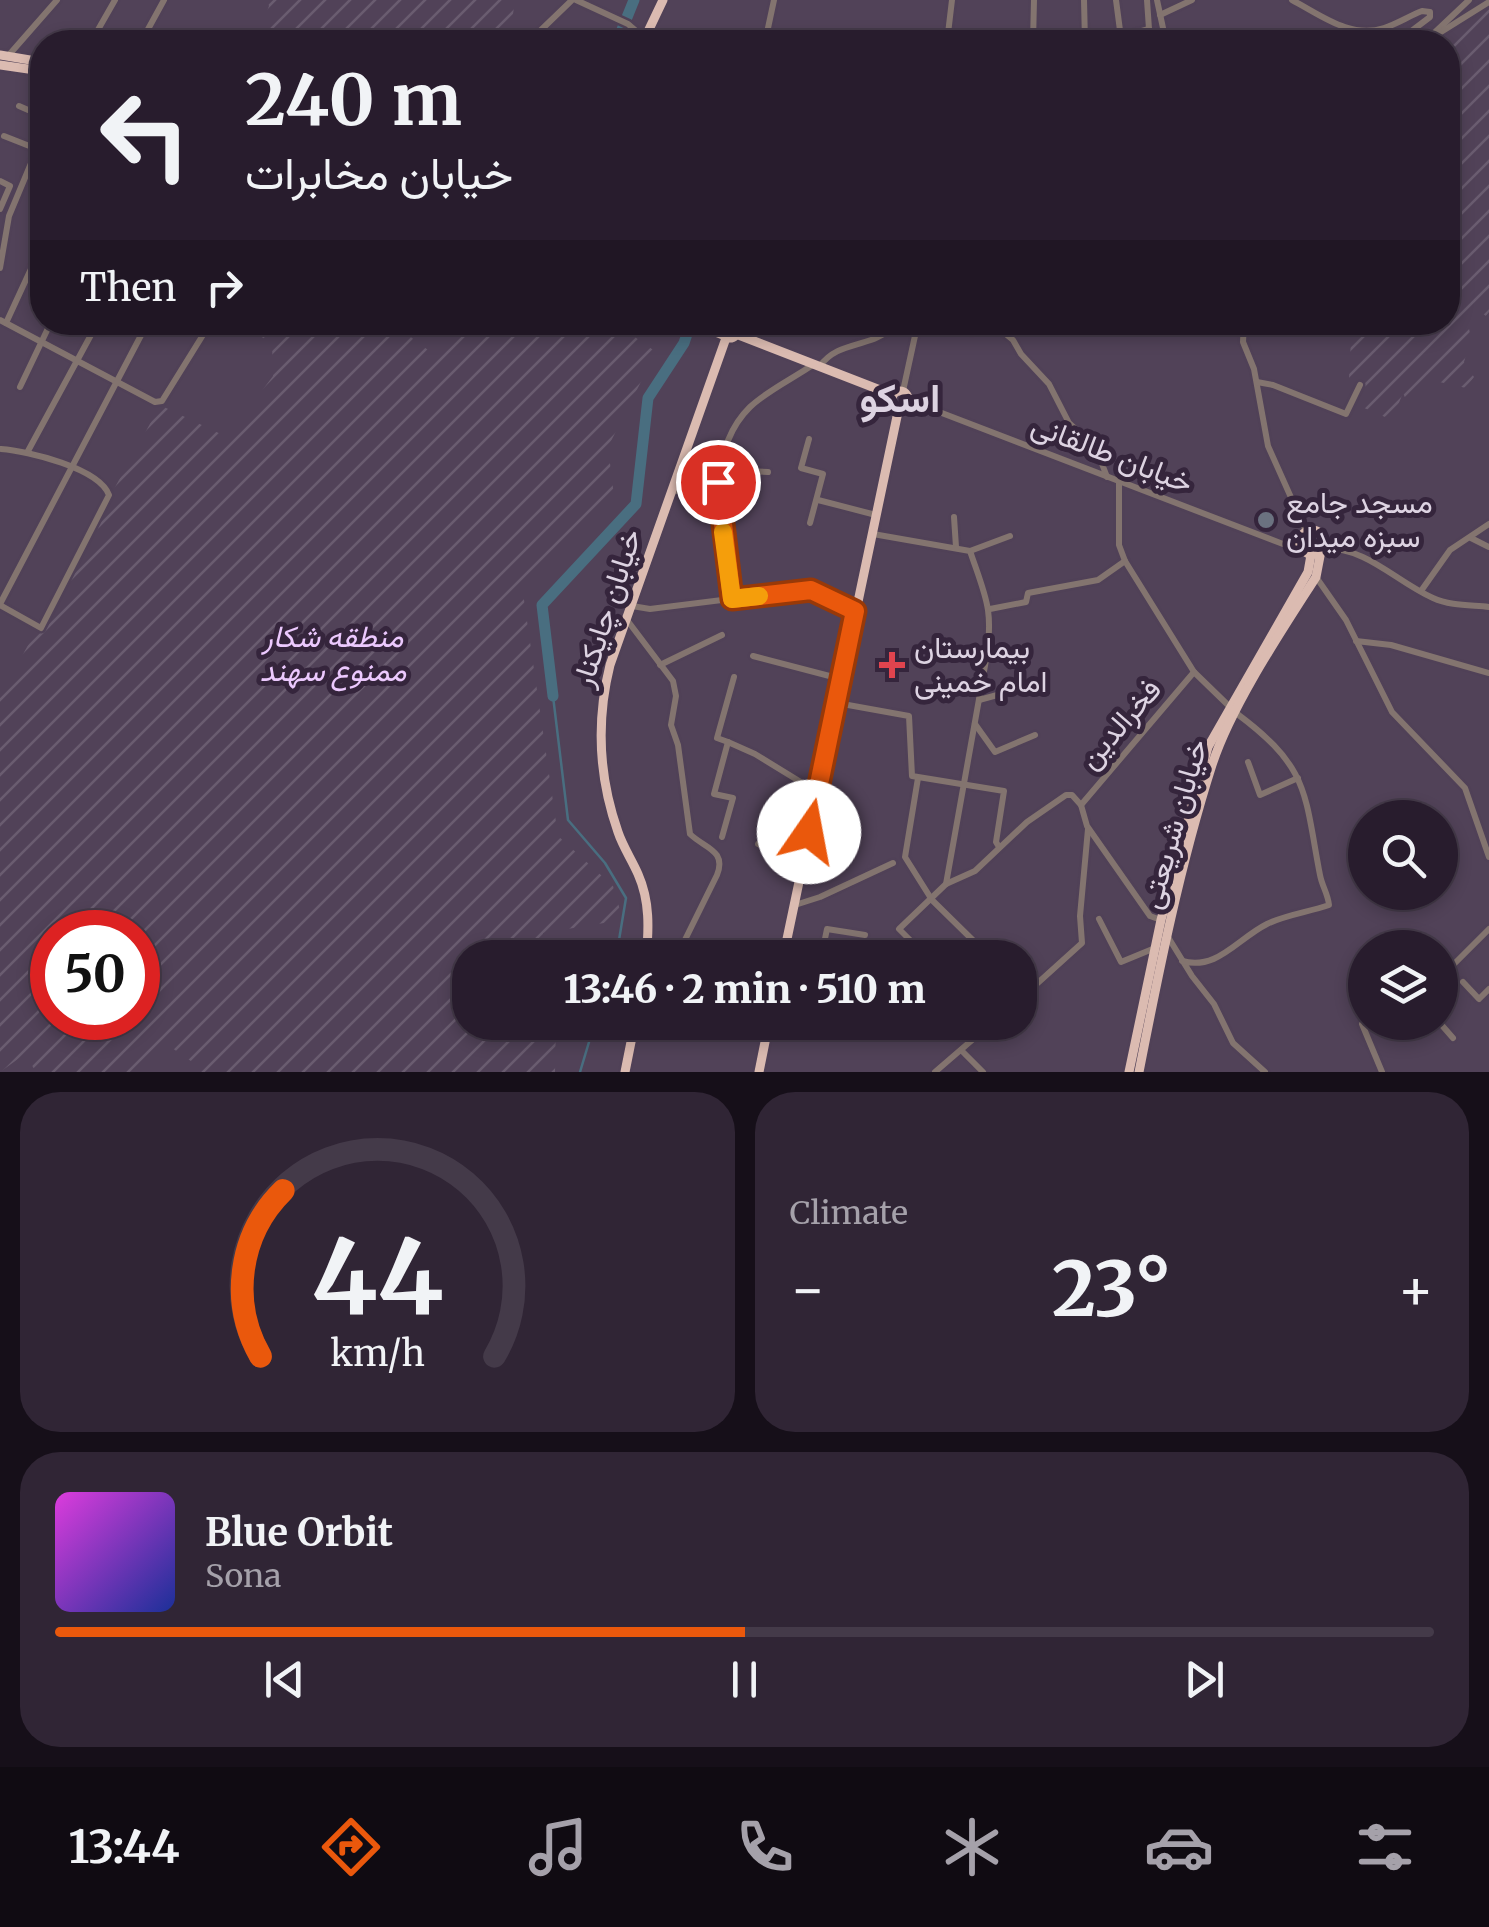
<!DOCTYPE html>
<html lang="en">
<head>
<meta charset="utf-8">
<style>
  :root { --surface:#281c2d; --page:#302535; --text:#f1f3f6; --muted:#a5a1aa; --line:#443a49; --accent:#ea580c }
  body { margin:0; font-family:Merriweather,Vazirmatn,serif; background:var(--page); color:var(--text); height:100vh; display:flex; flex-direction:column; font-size:38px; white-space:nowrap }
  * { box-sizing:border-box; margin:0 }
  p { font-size:32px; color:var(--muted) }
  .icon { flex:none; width:55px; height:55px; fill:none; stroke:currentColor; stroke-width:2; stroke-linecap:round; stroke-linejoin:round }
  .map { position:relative; height:1072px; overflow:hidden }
  .side { display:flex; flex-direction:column; gap:20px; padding:20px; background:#160f19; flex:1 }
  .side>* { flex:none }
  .hud { position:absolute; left:30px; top:30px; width:1430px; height:305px; border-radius:40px; box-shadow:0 5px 15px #0003,0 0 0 2px var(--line); background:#281c2d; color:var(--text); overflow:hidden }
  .tools { position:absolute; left:1348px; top:800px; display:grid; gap:20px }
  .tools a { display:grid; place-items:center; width:110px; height:110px; border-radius:50%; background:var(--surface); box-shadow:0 5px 15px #0003,0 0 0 2px var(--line); font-size:50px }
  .speed { position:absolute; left:30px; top:910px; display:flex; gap:20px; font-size:50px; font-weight:700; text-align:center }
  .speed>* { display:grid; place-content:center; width:130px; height:130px; border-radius:50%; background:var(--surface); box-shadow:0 5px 15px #0003,0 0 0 2px var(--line); line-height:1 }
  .speed .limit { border:15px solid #d22; background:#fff; color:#111 }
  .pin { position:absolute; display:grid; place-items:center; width:85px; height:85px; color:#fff; margin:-42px; border:5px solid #fff; border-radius:50%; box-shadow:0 2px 10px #0007 }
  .me { position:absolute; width:110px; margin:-55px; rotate:12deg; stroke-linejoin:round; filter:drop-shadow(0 0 8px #0008) }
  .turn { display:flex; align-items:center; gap:35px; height:210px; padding:0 50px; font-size:45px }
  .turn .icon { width:130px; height:130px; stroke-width:2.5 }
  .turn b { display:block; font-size:70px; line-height:85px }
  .then { display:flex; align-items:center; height:95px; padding:0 50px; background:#0003; gap:20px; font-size:38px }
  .big { font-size:75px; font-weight:800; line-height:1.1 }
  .side .tile { flex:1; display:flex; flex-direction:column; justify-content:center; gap:15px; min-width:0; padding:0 35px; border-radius:40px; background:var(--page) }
  .side .dial { align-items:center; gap:0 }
  .dial svg { height:260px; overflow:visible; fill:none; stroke:var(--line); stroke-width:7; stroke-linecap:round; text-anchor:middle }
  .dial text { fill:var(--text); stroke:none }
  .song { display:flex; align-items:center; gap:30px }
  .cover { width:120px; height:120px; border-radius:15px; background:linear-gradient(135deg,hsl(300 70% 55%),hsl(230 70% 35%)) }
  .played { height:10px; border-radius:5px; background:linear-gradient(90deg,var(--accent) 50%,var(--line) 50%) }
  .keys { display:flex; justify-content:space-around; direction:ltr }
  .heat { display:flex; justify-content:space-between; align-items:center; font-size:55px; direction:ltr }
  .side .tiles { flex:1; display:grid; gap:20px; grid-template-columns:1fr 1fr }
  .tile:last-child { grid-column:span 2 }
  .trip { position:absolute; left:452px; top:940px; width:585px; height:100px; border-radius:40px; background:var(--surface); box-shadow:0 5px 15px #0003,0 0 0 2px var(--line); font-weight:800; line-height:100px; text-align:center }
  .tabs { display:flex; height:160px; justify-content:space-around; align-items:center; background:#100b12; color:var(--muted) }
  .tabs .icon { width:70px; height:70px }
  .tabs .on { color:var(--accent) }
  .tabs b { font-size:45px; color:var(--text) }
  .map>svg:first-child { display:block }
</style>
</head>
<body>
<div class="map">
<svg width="1489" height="1072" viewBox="0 0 1489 1072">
  <defs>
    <pattern id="garden-furrows" width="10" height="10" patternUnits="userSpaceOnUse" patternTransform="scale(2.5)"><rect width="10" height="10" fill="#514258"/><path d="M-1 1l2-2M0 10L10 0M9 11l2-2" fill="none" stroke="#6a5c70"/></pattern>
  </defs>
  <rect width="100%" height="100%" fill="#35253c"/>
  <path fill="#514258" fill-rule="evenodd" d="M0,0H1489V1072H0ZM42,42H1448V322H42ZM1365,818H1440V892H1365ZM52,932H138V1018H52ZM1365,948H1440V1022H1365ZM470,958H1020V1022H470Z"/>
  <g fill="url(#garden-furrows)" fill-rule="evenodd">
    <polygon points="267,0 515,0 509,42 475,42 461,29 433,42 347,42 325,39 320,42 255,42 269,6"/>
    <polygon points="1489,9 1489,312 1486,316 1475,308 1468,324 1471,338 1464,362 1474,377 1466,388 1435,381 1416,405 1407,402 1403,393 1396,410 1385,417 1348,401 1357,382 1349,379 1351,338 1348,323 1448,322 1448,42 1439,42"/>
    <path d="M241,323H392L428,350L485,323H615L656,352L608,447L614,496L561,548L523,593L558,836L613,886L620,910L610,922L543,933L546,957L470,958V1022L556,1023L555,1072H196L198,1066L162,1041L143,1072H36L25,1054L0,1072V696L157,411L164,407L227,437L273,376L272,344ZM52,932H138V1018H52Z"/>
  </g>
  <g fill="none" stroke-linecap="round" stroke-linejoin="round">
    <g stroke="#496e80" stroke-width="2.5">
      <polyline points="553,696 568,820 605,863 626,898 616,958"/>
      <polyline points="580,1072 595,1022"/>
    </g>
    <g stroke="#496e80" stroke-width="11">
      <polyline points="617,42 634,0"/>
      <polyline points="553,696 542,605 636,504 648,398 684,343 691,322"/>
    </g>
    <defs>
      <g id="minor">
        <polyline points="576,0 628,24 649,42"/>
        <polyline points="1084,0 1085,42"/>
        <polyline points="1116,0 1121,38"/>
        <polyline points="1147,0 1149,29 1154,42"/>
        <polyline points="1157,0 1166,42"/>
        <path d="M1292,0C1321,15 1350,39 1384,28C1397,24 1409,16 1422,11L1430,12V17L1397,42"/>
        <polyline points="1160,15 1192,0"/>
        <polyline points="1432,35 1469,0"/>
        <polyline points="91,42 115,0"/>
        <polyline points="141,42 164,0"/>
        <polyline points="246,42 251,35"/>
        <polyline points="536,42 541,30 572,0"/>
        <polyline points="765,42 774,0"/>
        <polyline points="947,42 952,0"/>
        <polyline points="1033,42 1034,0"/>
        <polyline points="1102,42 1149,29"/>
        <polyline points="1425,42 1489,2"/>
        <polyline points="8,56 57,0"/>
        <polyline points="19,106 42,116"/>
        <polyline points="4,136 37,149"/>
        <polyline points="0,181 10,186 0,209"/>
        <polyline points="36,197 42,200"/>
        <polyline points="0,268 9,216 42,137"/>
        <polyline points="0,320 155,402 162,401 211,322"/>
        <polyline points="945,322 972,332"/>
        <polyline points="991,322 1013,340 1021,354 1049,384 1069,423 1096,448 1107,477"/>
        <polyline points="1244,322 1243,342 1254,369 1268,446 1306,531"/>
        <polyline points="6,323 42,245"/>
        <polyline points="1276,331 1281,322"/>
        <path d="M820,366C833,348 851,347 871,340C885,335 894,326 909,322"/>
        <polyline points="1257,382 1273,385 1346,414 1360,385"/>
        <polyline points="20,387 51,322"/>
        <polyline points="903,391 918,322"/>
        <polyline points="908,400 1283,544 1300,544"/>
        <polyline points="809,439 801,468 823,474 810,523"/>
        <polyline points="28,451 98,322"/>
        <polyline points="722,470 768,472"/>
        <polyline points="1119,482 1119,545 1125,561 1194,672 1229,706"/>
        <polyline points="673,492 707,481 718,482"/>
        <polyline points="818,500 876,515"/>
        <polyline points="954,517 956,547"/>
        <path d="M873,534L970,551C986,598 994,610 986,660L946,884"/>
        <polyline points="1471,538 1489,547"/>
        <path d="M1324,548C1368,548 1395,581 1433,598C1450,606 1471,605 1489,607"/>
        <polyline points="970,551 1010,536"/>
        <polyline points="1316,577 1346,620 1392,712 1465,788 1489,857"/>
        <polyline points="1421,591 1450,550 1489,524"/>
        <path d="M732,599C724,539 700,456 750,407C768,390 794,378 814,364"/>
        <polyline points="0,604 148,322"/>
        <path d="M0,605L41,628L109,495C99,468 28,451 1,449"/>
        <polyline points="632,606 650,609 811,589 855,611"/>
        <polyline points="990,609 1026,602 1028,593 1098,580 1125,561"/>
        <path d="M627,620L673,681L676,696L671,725L678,745L690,834C704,848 727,850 717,875L676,958"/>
        <polyline points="1356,641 1391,645 1489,673"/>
        <polyline points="753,656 841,679"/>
        <polyline points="660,665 722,635"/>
        <polyline points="979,700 1012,691"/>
        <polyline points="837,703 909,716 912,776 1004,791 996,842 999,847"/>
        <polyline points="975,724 995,752 1035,735"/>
        <polyline points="728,742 717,738 734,677"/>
        <polyline points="1248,762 1260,795 1298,778"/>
        <polyline points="918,778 905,857 932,900 991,958"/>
        <polyline points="1081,805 1194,672"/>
        <polyline points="722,837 733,798 714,794 728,742 755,754 817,792"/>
        <polyline points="758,844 805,853"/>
        <polyline points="795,905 820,897 893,863"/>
        <polyline points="1099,919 1121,962 1155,948"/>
        <polyline points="1168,937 1192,976 1214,1004 1233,1043 1265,1072"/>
        <polyline points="1361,952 1365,957"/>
        <polyline points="821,958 827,929 865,935"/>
        <polyline points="928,958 899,929 946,884 975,871 1027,822 1066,795 1072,795 1081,805 1087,826 1150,916 1161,920"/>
        <path d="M1182,961C1217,971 1237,939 1267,924C1285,915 1309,912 1329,905C1328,894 1322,886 1320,875C1304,792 1310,768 1236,713"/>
        <polyline points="1440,978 1489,929"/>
        <polyline points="1463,982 1479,999 1489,989"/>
        <polyline points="1020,999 1082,943 1080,916 1088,829"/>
        <polyline points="1365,1022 1362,1024 1382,1072"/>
        <polyline points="1439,1022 1453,1038"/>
        <polyline points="961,1050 983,1072"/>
        <polyline points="935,1072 993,1022"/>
      </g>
      <g id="major">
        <polyline points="643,42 663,0"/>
        <polyline points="0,55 42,62"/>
        <polyline points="0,65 42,71"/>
        <polyline points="692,322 723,335"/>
        <circle cx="730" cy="331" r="7"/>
        <polyline points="736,334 893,395"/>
        <circle cx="900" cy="399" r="8"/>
        <circle cx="1312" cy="542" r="12"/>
        <path d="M646,958C649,929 650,901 638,874C632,860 623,847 618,832C599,778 596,721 610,665L726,338"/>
        <polyline points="783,958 899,407"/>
        <polyline points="625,1072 635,1022"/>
        <polyline points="759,1072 769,1022"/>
        <polyline points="1129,1072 1161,920 1208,747 1308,572 1311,555"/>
        <path d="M1139,1072C1159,970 1180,865 1212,765C1231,706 1282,630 1316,577L1321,551"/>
      </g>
    </defs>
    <use href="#minor" stroke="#504157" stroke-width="11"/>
    <use href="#major" stroke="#504157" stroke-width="14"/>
    <use href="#minor" stroke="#83746f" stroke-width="6"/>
    <use href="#major" stroke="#dbbbb1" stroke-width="9"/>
  </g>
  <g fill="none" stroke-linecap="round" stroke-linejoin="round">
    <defs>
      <polyline id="route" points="718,482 732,599 811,590 855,611 809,832"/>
    </defs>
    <use href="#route" stroke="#983908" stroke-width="25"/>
    <use href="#route" stroke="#ea580c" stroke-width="18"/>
    <polyline stroke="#f59e0b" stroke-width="18" points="723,532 732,599 759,596"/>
  </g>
  <circle fill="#6b7280" stroke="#35253c" stroke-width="4" cx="1266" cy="520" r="10"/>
  <path fill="#e0444e" stroke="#35253c" stroke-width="4" d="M887 650h10v10h10v10h-10v10h-10v-10h-10v-10h10z"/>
  <g text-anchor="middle" stroke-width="10" stroke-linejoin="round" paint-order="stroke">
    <g font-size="30" fill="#ddd3e2" stroke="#35253c">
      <text transform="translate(1112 454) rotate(21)" y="10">خیابان طالقانی</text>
      <text transform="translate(607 608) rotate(-72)" y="10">خیابان چایکنار</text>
      <text transform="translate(1120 724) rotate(-49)" y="10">فخرالدین</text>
      <text transform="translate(1174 824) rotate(-74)" y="10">خیابان شریعتی</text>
    </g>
    <g font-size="30" fill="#ddd3e2" stroke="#35253c" text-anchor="start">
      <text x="1286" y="513">مسجد جامع<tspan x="1286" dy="34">سبزه میدان</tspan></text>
      <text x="914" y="658">بیمارستان<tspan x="914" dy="34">امام خمینی</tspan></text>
    </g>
    <g font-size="30" font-style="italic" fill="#ecc9fe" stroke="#35253c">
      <text x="333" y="647">منطقه شکار<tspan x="333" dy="34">ممنوع سهند</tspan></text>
    </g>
    <g font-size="40" font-weight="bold" fill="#ddd3e2" stroke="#35253c">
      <text x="900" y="412">اسکو</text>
    </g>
  </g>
</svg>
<div class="tools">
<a><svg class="icon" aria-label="search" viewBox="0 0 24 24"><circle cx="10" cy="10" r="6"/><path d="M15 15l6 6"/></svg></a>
<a><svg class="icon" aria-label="layers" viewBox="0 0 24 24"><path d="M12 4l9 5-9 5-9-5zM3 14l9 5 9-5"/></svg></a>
</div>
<div class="speed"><div class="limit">50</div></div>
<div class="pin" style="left:718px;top:482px;background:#d93025"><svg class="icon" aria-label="arrive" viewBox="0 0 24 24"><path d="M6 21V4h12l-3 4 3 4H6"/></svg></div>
<svg class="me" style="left:809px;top:832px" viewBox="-20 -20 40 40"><circle r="19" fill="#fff"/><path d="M0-13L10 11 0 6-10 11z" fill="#ea580c"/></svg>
<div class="trip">13:46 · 2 min · 510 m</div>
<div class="hud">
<div class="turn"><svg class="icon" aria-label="left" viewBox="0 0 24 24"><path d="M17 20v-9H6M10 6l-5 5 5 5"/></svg><div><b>240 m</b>خیابان مخابرات</div></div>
<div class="then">Then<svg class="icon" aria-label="right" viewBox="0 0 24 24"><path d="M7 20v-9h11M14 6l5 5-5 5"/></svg></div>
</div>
</div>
<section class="side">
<div class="tiles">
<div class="tile dial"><svg viewBox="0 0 100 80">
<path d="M14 69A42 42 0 1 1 86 69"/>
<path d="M14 69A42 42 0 0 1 21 18" stroke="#ea580c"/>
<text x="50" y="56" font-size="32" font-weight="700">44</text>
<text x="50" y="72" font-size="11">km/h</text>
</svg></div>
<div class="tile"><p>Climate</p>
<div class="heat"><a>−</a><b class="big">23°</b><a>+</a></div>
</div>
<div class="tile">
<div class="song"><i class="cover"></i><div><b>Blue Orbit</b><p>Sona</p></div></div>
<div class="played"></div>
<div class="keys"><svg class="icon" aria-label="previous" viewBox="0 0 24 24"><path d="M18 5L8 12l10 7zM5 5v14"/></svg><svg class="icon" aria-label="pause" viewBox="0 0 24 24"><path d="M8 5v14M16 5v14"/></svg><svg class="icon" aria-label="next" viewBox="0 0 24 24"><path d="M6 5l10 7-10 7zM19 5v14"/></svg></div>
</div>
</div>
</section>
<nav class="tabs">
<b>13:44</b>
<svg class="icon on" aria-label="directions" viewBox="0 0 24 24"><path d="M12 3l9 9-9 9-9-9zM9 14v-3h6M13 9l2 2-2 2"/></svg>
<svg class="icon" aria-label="music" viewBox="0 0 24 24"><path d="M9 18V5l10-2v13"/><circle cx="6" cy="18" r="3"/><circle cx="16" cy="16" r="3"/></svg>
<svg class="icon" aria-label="phone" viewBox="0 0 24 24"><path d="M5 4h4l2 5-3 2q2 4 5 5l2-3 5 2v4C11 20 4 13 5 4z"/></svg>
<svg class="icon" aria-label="climate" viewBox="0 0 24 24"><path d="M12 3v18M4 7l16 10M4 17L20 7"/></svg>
<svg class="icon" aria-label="car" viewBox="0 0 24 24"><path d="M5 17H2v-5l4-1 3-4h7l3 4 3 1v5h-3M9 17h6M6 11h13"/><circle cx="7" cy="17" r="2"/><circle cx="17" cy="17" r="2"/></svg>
<svg class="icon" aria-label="filters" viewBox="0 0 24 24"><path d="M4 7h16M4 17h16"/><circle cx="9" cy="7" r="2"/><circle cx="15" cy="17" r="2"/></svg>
</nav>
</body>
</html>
